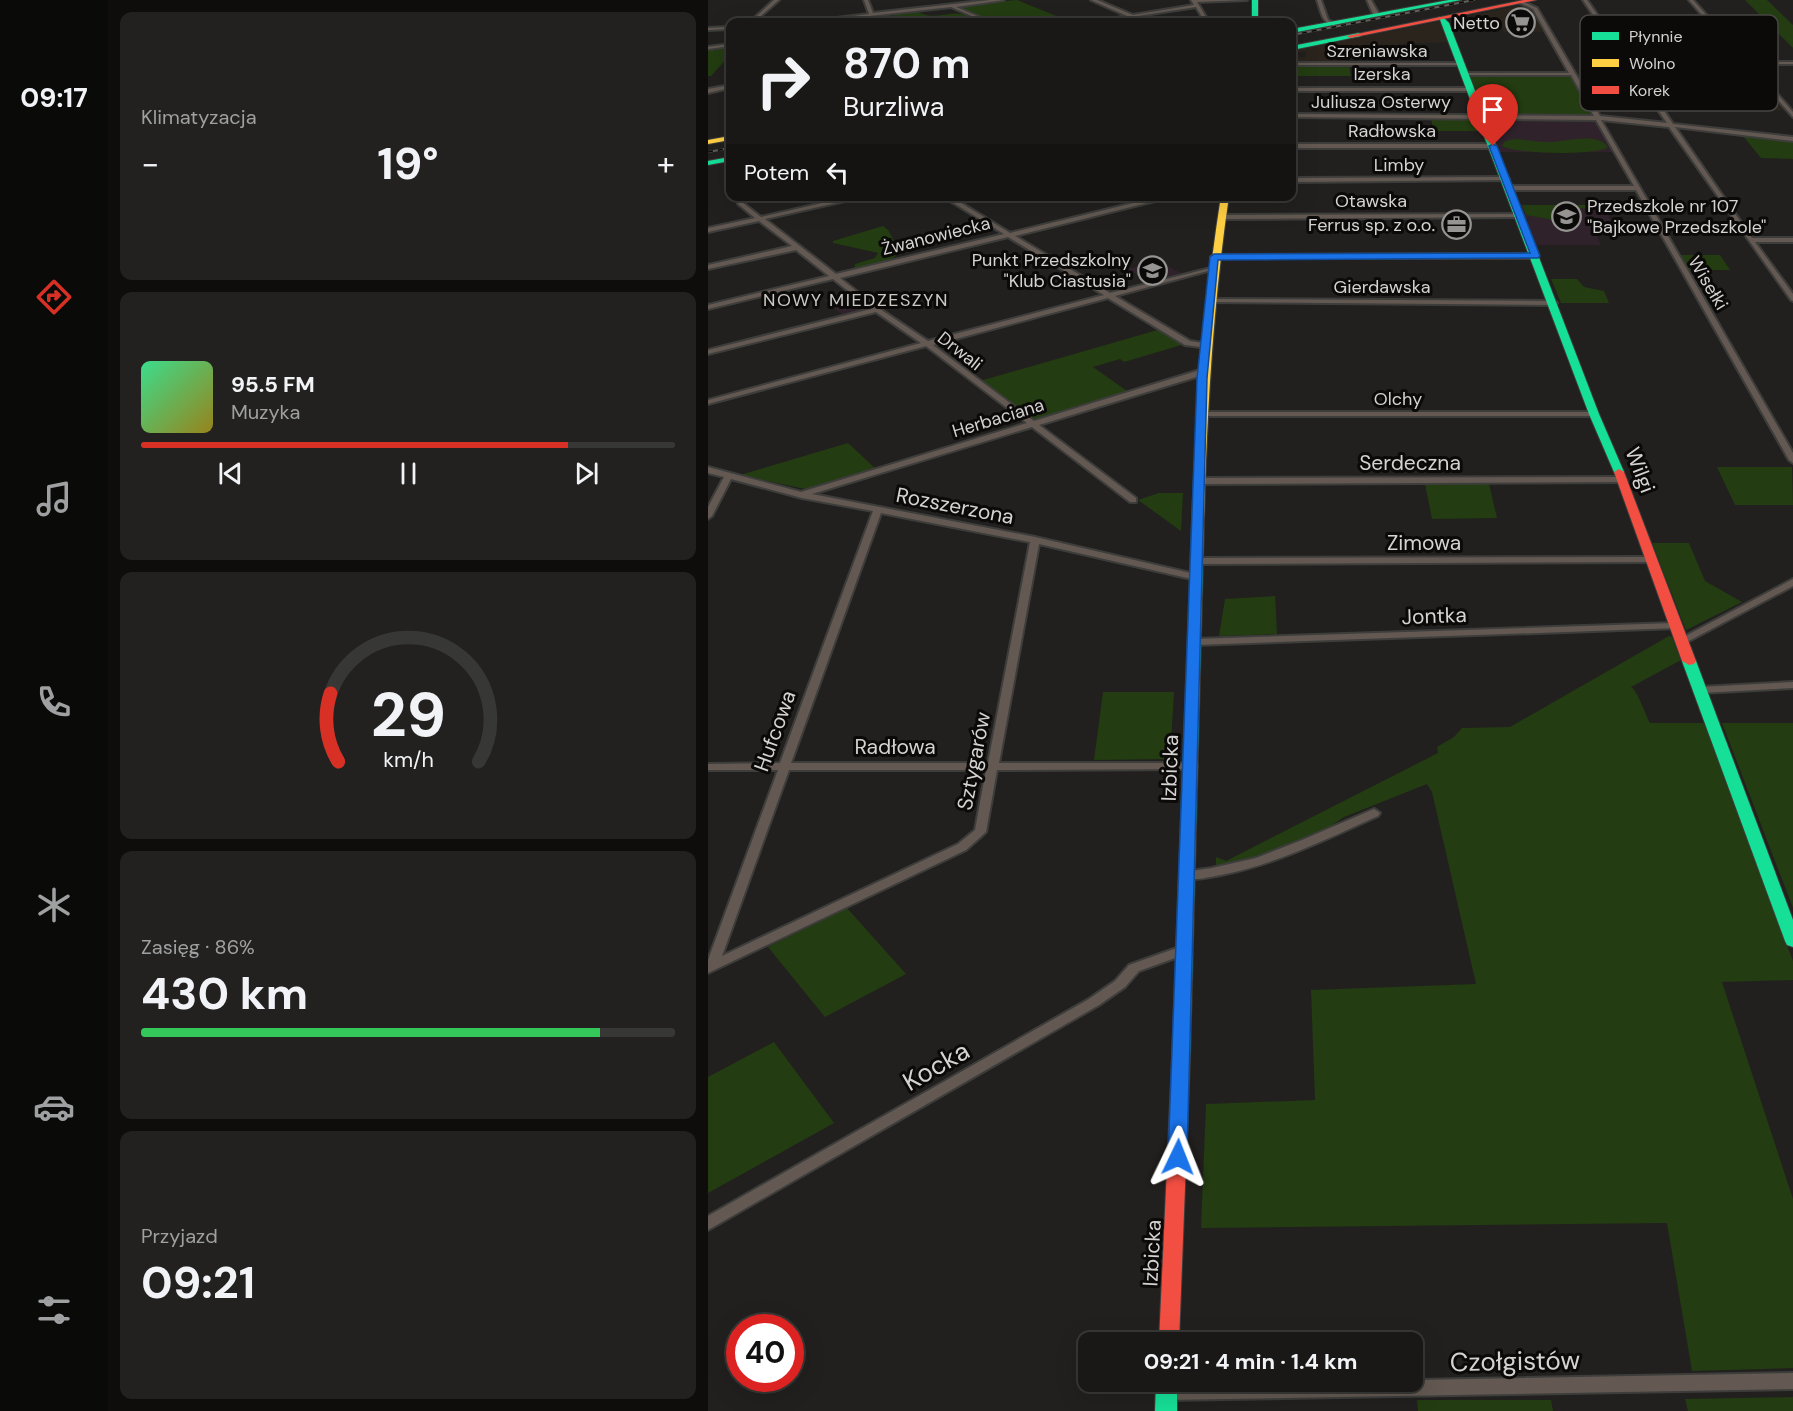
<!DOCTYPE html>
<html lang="pl">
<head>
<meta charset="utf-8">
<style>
  :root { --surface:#191816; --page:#22211f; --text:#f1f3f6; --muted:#9fa0a1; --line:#373735; --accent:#d93025 }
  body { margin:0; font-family:"DM Sans",sans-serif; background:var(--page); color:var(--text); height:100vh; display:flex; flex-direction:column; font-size:22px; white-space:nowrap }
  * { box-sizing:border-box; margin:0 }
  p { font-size:20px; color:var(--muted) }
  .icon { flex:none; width:33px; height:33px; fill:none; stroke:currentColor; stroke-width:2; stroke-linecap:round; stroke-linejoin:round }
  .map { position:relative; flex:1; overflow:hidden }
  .side { display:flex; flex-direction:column; gap:12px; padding:12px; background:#0e0d0c; width:600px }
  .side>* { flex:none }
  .hud { position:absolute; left:18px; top:18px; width:570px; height:183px; border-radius:12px; box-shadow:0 6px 24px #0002,0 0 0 2px var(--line); background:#191816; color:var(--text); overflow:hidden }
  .speed { position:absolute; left:18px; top:1314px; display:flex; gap:12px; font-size:30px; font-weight:700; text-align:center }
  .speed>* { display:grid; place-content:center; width:78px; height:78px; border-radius:50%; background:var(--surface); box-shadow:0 6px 24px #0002,0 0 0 2px var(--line); line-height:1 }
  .speed .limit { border:9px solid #d22; background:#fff; color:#111 }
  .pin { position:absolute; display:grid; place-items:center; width:51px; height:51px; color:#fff; margin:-62px -26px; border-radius:50% 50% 50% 0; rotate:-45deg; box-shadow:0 0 6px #0007 }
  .pin .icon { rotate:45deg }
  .me { position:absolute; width:66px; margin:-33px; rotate:2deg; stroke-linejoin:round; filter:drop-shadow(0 0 4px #0008) }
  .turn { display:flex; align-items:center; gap:21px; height:126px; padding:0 18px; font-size:27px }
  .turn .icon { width:78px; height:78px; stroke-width:2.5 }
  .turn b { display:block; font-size:42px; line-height:51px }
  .then { display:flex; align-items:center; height:57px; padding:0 18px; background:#0003; gap:12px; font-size:22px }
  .big { font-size:45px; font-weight:700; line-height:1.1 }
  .side .card { flex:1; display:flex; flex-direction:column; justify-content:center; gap:9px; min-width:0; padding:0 21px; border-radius:12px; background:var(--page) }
  .side .dial { align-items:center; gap:0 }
  .dial svg { height:156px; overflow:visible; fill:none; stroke:var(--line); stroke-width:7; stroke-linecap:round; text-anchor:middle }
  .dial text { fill:var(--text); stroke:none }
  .song { display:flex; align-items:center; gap:18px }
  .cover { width:72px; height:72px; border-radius:9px; background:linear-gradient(135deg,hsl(150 70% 55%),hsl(50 70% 35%)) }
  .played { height:6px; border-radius:3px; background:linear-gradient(90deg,var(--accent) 80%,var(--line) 80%) }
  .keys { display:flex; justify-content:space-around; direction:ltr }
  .heat { display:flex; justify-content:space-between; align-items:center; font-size:33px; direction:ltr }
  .charge { height:9px; border-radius:4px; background:linear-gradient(90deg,#34c759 86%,var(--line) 0) }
  .trip { position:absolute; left:370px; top:1332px; width:345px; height:60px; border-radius:12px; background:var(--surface); box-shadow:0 6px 24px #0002,0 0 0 2px var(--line); font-weight:700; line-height:60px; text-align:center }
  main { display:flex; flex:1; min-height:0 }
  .tab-bar { display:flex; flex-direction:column; width:108px; justify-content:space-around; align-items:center; background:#0a0a09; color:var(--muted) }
  .tab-bar .icon { width:42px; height:42px }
  .tab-bar .current { color:var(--accent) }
  .tab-bar b { font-size:27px; color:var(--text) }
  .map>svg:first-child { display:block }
</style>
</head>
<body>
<main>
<nav class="tab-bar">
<b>09:17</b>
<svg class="icon current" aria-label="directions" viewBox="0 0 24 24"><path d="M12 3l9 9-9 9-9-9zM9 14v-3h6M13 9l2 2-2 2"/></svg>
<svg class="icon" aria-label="music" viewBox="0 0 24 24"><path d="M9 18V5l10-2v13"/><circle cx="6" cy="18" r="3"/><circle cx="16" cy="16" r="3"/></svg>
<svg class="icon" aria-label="phone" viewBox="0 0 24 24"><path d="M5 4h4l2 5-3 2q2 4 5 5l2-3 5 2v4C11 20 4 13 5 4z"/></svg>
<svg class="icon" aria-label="climate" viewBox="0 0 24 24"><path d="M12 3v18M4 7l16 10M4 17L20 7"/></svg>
<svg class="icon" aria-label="car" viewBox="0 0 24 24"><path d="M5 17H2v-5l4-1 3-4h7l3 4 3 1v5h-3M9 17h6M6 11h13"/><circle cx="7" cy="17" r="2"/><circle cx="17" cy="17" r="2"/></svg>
<svg class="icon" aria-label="filters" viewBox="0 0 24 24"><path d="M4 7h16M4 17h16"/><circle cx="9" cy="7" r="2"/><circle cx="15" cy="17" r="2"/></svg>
</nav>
<section class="side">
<div class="card"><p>Klimatyzacja</p>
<div class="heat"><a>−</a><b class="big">19°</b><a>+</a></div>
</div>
<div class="card">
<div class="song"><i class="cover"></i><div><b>95.5 FM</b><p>Muzyka</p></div></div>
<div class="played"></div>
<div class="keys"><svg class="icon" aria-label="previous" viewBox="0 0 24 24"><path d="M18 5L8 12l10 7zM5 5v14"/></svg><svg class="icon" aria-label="pause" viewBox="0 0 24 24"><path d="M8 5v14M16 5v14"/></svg><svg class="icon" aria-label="next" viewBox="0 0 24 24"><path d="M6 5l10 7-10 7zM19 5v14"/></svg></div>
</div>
<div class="card dial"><svg viewBox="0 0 100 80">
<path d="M14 69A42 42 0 1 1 86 69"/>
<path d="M14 69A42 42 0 0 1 10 34" stroke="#d93025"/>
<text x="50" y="56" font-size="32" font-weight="700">29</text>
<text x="50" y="72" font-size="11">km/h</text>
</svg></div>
<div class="card"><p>Zasięg · 86%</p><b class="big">430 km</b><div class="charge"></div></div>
<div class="card"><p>Przyjazd</p><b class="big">09:21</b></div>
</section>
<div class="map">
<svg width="1085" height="1411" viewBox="0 0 1085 1411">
  <rect width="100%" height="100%" fill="#21201e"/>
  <g fill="#2a241d">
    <polygon points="809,6 823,8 835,32 796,32 792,24 772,24 769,17 765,15"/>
    <polygon points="734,21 741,42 691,44 692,52 638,52 640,63 584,63 584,58 598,57 598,52 584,53 584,51"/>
    <polygon points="1009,102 1070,102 1077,110 1015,110"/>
  </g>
  <g fill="#2f222b">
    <polygon points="779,119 888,120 906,152 791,152 785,134 787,131 783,130"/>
    <polygon points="812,205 895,205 906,227 885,227 893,245 828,245 819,221 821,220 817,218"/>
    <polygon points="450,261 473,273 441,282 419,269"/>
    <polygon points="143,294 163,308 135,315 116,300"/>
  </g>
  <g fill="#233c11">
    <polygon points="309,0 363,22 323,22 310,17 282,21 249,6"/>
    <polygon points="1037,0 1059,0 1085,25 1085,48"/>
    <path d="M208,11C230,23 242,7 265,17C235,22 211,29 183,14Z"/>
    <polygon points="22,46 22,55 3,76 0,76 0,50"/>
    <polygon points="641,65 643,76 584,76 584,66"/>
    <polygon points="762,75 863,75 886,115 778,115 772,91 767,90"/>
    <polygon points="723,119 770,119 775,131 726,131"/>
    <polygon points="1035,136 1085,142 1085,159 1053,158"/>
    <path d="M805,139C817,139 828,142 839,142C856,143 888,131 900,147C889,156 806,154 794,146L796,142Z"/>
    <polygon points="814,205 895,205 897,209 855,208 857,215 865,217 867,221 851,221 818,215"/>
    <path d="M175,226L180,230L186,241L197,246C188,263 163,265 146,269L147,264L167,258L170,253L125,243V241Z"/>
    <polygon points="972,255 1012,255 1022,270 981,270"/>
    <polygon points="843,279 869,279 876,287 896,291 901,303 853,303"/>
    <polygon points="453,329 477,344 416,362 412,359 385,367 422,393 327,422 272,381"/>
    <polygon points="140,443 169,470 102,490 32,475"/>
    <polygon points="1009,467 1084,467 1085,505 1027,505"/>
    <polygon points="717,484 781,484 789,518 724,519"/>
    <polygon points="451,493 475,493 473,531 430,500"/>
    <polygon points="944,543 981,543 997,581 1034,602 978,630"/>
    <polygon points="567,596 569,634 511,636 517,599"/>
    <path d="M961,636L964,637L973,660L923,687C930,691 937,714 942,723H996L1085,961V980L1014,982L1085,1199V1368L984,1371L959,1223L493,1228L498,1104L607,1100L603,990L768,984L724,792L719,784L636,817L617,830L562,852L525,866L508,869V857L518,861L730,753L729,747L746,737L754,728L802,727Z"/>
    <polygon points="395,692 466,692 462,759 386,760"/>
    <polygon points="1014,723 1085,723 1085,908"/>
    <polygon points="139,908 198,974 117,1017 60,947"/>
    <polygon points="66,1042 126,1123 0,1193 0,1077"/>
    <polygon points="1085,1397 1085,1411 980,1411 977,1399"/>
    <polygon points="709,1400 843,1400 845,1411 710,1411"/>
  </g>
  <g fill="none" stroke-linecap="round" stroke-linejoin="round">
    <defs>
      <g id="street">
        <polygon points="66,0 71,0 46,22 42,22"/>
        <polygon points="156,0 160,0 165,13 282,0 296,0 248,7 283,22 278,22 243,7 107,22 97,22 161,14"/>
        <polygon points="383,0 389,0 425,15 486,5 483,0 539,0 489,2 501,22 497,22 488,7 390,22 392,21 419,16"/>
        <path d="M609,0H613L620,20L627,24V26C614,24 613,11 609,0Z"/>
        <polygon points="659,0 663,0 672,16 665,14"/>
        <polygon points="875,0 879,0 922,62 1035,62 981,0 985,0 1040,62 1085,62 1085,64 1043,64 1085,112 1085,117 1038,64 924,64 965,124 1085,137 1085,141 967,127 1044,238 1085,238 1085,242 1047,242 1085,294 1085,301 1083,300 961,127 893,120 1085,453 1085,463 1081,460 928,190 801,190 798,188 801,186 926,186 888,120 584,117 584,114 886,116 863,75 757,75 755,74 757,73 861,73 825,9 812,3 814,1 829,8 892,116 959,123"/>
        <polygon points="22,27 22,29 0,30 0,28"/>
        <polygon points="22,44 22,46 0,49 0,47"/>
        <polygon points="584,63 754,63 756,64 754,65 584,65"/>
        <polygon points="22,85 22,88 0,93 0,89"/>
        <polygon points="764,88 766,91 584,91 584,88"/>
        <polygon points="584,144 785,144 788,146 785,148 584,148"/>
        <polygon points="798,177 801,179 800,180 584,182 584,178"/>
        <path d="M145,196H159L57,219L128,274L296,234L234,196H242L302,233L454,196H467L307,236L402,293L507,267V269L407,296L482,341L501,344V348L477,345L400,298L225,345L326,421L492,370H498V374L331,425L428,498V502H422L324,427L104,494L327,537L491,575L493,577L488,580L331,544L291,763H483L489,766L483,769L289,770L278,832L258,850L0,973V960L70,770H0V764L72,763L165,511L94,498L23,479L4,516L0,519V507L16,477L0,473V467L93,492L319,423L218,346L0,404V400L213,343L168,312L0,354V350L163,309L125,279L0,309V305L121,276L88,250L0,269V265L84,246L51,221L0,232V228L47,218L30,204V202H34L53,217ZM300,237L396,295L220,341L166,305L132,278ZM173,513L322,542L280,763H83ZM81,770H278L267,830L250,844L14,956Z"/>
        <polygon points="812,214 815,216 814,217 514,219 511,217 514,215"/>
        <polygon points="506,255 827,254 830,256 827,258 504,258 503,257"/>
        <polygon points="501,299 846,301 849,303 846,305 499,302 499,300"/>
        <polygon points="490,412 886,412 890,414 886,416 493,416 489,414"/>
        <polygon points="914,477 917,478 917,482 491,484 487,481 491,478"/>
        <polygon points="943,557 948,560 946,562 489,564 484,561 489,558"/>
        <polygon points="1085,579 1085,586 977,643 973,644 968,641"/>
        <polygon points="966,623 969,624 971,626 969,628 487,645 482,642 487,639"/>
        <polygon points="1085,682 1085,688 993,693 988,690 993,687"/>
        <path d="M666,809L672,813L670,816C619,839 568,864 513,875C502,877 487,881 476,878L474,875L476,872L504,868L548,858L594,840Z"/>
        <polygon points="477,945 481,947 483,950 481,953 431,971 417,987 391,1005 0,1230 0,1216 381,999 407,981 421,965"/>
        <polygon points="1085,1373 1085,1389 459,1400 453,1398 451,1392 453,1386 459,1384 705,1382 705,1380"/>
      </g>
      <g id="fast">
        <rect x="544" y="0" width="6" height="22"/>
        <polygon points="741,0 753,0 584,33 584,29"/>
        <polygon points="731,17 735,17 741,23 891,414 916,472 915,474 911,475 906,472 881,414"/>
        <polygon points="651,33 653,36 584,50 584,46"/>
        <polygon points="22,157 22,161 0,165 0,161"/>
        <polygon points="490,517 496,520 482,1058 479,1063 473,1065 467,1063 464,1058 484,520"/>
        <polygon points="981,657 988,661 1085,920 1085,947 1079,945 1077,941 974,661"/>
        <polygon points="448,1382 469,1382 469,1411 447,1411"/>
      </g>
      <g id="slow">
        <polygon points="22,136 22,140 0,144 0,140"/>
        <path d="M513,196H521C505,304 499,412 496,520L490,523L484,520C488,411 496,304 513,196Z"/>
      </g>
      <g id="jam">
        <polygon points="816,0 828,0 642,38 639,36"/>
        <polygon points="911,469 916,472 988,661 986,664 981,665 974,661 906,472"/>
        <polygon points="473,1051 479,1053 482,1058 471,1342 451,1342 464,1058 467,1053"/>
      </g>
    </defs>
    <use href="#street" stroke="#3d3d3b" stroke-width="4"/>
    <use href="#fast" stroke="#3d3d3b" stroke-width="2"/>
    <use href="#slow" stroke="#3d3d3b" stroke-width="2"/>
    <use href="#jam" stroke="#3d3d3b" stroke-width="2"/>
    <use href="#street" fill="#635952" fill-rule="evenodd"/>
    <use href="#fast" fill="#16e098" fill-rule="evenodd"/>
    <use href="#slow" fill="#ffcf43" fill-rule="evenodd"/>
    <use href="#jam" fill="#f24e42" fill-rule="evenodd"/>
    <defs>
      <g id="rail">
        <polyline points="584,35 766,0"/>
        <polyline points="0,152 22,148"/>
      </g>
    </defs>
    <use href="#rail" stroke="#635e5a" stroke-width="2"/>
    <use href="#rail" stroke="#0b0a08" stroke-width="1.5" stroke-dasharray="5" stroke-linecap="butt"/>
  </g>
  <polygon fill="#1a73e8" stroke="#114b97" stroke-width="1.5" points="785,144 789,146 832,256 830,258 510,260 499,378 479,1157 476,1163 470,1165 463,1163 460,1157 489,378 502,257 506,254 822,253 781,146"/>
  <defs>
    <symbol id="supermarket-ring" viewBox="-11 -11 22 22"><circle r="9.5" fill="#0b0a08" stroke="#969492" stroke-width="1.5"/><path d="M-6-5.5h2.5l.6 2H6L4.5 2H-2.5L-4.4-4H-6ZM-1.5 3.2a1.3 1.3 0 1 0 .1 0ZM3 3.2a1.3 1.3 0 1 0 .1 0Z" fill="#969492"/></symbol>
    <symbol id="school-ring" viewBox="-11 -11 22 22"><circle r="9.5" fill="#0b0a08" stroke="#969492" stroke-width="1.5"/><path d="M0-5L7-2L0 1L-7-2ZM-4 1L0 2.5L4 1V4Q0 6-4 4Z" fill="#969492"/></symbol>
    <symbol id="office-ring" viewBox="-11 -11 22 22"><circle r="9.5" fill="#0b0a08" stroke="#969492" stroke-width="1.5"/><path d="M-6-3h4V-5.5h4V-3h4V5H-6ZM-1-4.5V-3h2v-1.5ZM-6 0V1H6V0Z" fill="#969492"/></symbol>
  </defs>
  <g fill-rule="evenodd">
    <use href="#supermarket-ring" x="796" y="6" width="33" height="33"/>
    <use href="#school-ring" x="842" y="200" width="33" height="33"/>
    <use href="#office-ring" x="732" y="208" width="33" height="33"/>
    <use href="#school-ring" x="428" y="254" width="33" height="33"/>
  </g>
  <g text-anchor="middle" stroke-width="6" stroke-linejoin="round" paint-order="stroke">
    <g font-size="18" fill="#d5d3d1" stroke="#0b0a08" text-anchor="end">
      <text x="792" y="29">Netto</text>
      <text x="879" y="212" text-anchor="start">Przedszkole nr 107<tspan x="879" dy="21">"Bajkowe Przedszkole"</tspan></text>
      <text x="727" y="231">Ferrus sp. z o.o.</text>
      <text x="423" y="266">Punkt Przedszkolny<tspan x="423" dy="21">"Klub Ciastusia"</tspan></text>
    </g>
    <g font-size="18" fill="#d5d3d1" stroke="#0b0a08">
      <text x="669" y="57">Szreniawska</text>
      <text x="674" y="80">Izerska</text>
      <text x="673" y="108">Juliusza Osterwy</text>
      <text x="684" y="137">Radłowska</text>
      <text x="691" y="171">Limby</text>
      <text x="663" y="207">Otawska</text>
      <text transform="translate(228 236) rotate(-14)" y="6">Żwanowiecka</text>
      <text transform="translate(1000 283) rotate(59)" y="6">Wisełki</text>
      <text x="674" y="293">Gierdawska</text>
      <text transform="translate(252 351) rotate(38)" y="6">Drwali</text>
      <text x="690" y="405">Olchy</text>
      <text transform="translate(290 418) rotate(-17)" y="6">Herbaciana</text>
    </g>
    <g font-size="18" letter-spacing="1.5" fill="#cbc8c4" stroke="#0b0a08">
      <text x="148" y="306">NOWY MIEDZESZYN</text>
    </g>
    <g font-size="21" fill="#d5d3d1" stroke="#0b0a08">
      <text x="702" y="470">Serdeczna</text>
      <text transform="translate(932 470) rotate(69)" y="7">Wilgi</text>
      <text transform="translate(247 506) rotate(11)" y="7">Rozszerzona</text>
      <text x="716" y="550">Zimowa</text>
      <text transform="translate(726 616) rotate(-2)" y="7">Jontka</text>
      <text transform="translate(67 731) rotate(-70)" y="7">Hufcowa</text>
      <text x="187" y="754">Radłowa</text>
      <text transform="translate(266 761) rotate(-79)" y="7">Sztygarów</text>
      <text transform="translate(462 768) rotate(-88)" y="7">Izbicka</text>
      <text transform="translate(444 1253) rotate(-87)" y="7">Izbicka</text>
    </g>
    <g font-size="26" fill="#d5d3d1" stroke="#0b0a08">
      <text transform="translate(228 1066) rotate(-30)" y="9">Kocka</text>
      <text transform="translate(807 1361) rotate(-1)" y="9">Czołgistów</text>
    </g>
  </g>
  <rect x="872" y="15" width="198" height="96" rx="9" fill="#0b0a08" stroke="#484644" stroke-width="1.5"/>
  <rect x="884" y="32" width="27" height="8" fill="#16e098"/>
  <rect x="884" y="59" width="27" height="8" fill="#ffcf43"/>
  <rect x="884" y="86" width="27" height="8" fill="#f24e42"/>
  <g font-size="16" fill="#d5d3d1">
    <text x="921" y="42">Płynnie</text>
    <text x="921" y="69">Wolno</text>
    <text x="921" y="96">Korek</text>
  </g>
</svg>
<div class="speed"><div class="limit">40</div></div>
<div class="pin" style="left:785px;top:146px;background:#d93025"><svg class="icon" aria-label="arrive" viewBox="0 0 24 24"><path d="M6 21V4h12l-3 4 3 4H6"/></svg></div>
<svg class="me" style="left:470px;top:1157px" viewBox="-20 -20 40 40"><path d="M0-17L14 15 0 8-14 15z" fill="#1a73e8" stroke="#fff" stroke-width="4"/></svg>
<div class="trip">09:21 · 4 min · 1.4 km</div>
<div class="hud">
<div class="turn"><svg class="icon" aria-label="right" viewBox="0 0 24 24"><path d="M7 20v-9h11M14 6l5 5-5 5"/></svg><div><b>870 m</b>Burzliwa</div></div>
<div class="then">Potem<svg class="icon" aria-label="left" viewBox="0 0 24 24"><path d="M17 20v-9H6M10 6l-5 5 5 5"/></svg></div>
</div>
</div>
</main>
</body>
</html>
